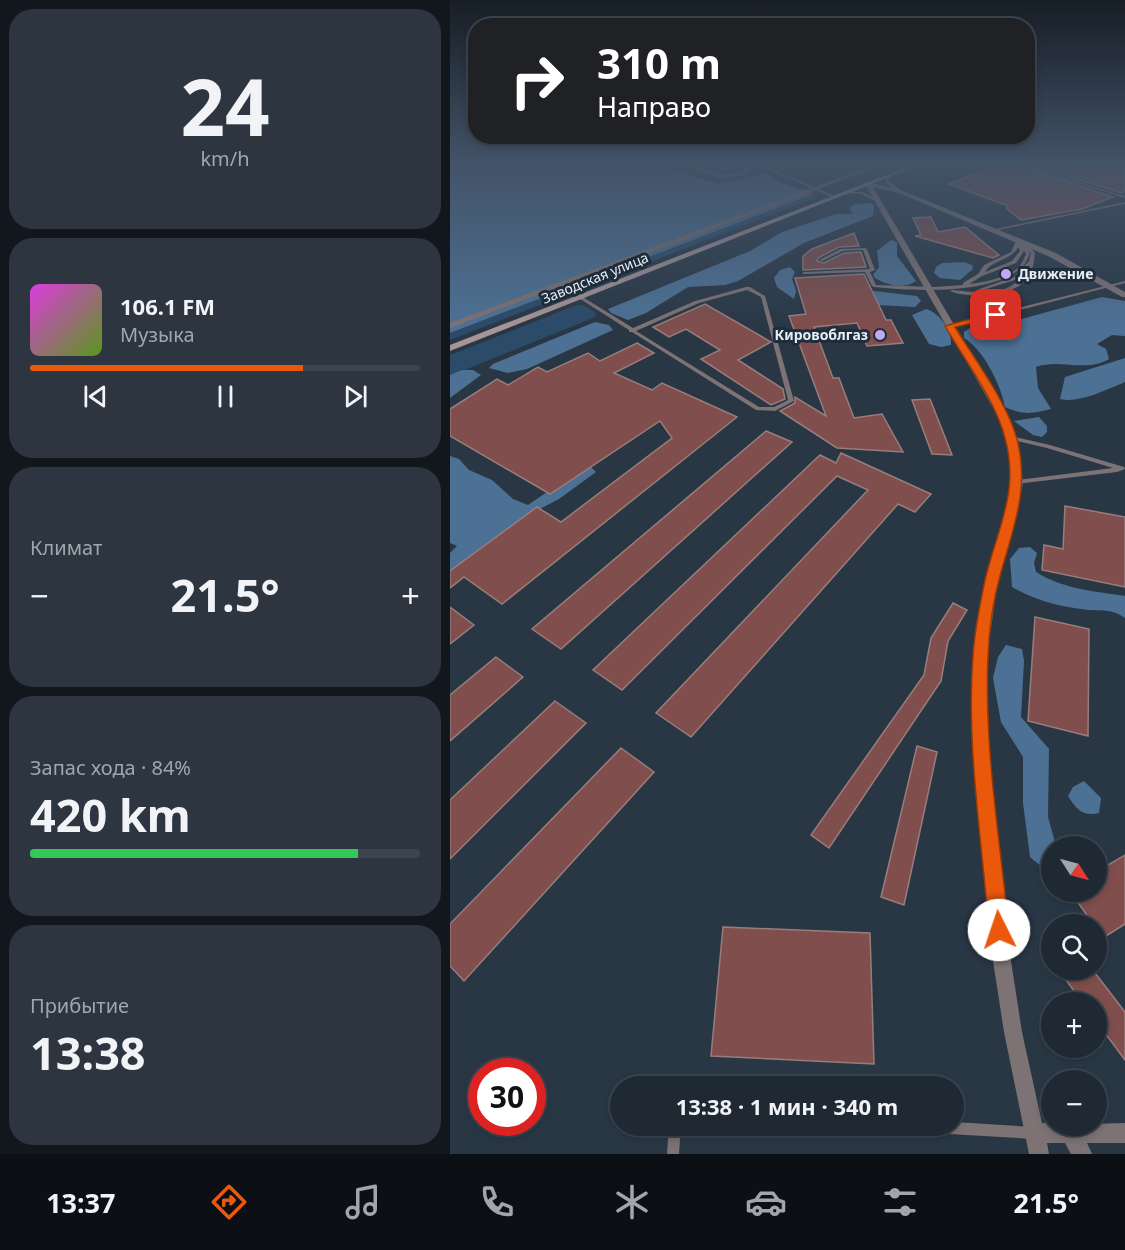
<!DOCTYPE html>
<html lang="ru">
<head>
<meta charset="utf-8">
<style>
  :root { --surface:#1f2934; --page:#2c3540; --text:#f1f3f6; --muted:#a1a6ac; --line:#3c454f; --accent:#ea580c }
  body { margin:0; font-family:"Noto Sans",sans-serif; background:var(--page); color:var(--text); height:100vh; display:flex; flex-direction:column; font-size:22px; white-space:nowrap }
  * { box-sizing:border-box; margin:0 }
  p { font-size:20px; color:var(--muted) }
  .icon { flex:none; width:33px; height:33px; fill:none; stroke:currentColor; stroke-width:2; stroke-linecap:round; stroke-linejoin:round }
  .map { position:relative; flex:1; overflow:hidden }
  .panel { display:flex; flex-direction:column; gap:9px; padding:9px; background:#11171d; width:450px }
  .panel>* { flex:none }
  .guide { position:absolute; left:18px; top:18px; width:567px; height:126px; border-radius:24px; box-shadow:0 3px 9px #0003,0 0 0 2px var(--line); background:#202124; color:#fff; overflow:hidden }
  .needle { width:39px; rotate:126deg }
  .tools { position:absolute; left:591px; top:836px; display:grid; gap:12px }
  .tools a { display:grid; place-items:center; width:66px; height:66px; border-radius:50%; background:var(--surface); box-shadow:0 3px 9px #0003,0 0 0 2px var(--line); font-size:30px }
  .speed { position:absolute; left:18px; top:1058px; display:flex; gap:12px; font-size:30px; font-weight:700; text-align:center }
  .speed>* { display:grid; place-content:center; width:78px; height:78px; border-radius:50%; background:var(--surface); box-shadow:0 3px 9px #0003,0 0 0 2px var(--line); line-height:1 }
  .speed .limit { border:9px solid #d22; background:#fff; color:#111 }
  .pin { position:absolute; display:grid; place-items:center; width:51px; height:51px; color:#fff; margin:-26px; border-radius:12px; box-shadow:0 3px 9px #0006 }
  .me { position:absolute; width:66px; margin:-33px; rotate:356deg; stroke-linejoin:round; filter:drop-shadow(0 0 4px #0008) }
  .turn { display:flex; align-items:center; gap:21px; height:126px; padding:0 30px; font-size:27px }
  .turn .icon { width:78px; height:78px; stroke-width:2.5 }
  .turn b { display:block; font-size:42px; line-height:51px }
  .big { font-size:45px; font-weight:700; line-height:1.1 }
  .panel .tile { flex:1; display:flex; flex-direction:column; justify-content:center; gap:9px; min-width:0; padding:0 21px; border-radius:24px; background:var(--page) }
  .panel .dial { align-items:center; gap:0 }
  .dial b { font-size:78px; line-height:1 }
  .song { display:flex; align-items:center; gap:18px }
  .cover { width:72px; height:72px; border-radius:9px; background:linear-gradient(135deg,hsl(300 70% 55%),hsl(90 70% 35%)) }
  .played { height:6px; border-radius:3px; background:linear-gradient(90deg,var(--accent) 70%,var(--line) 70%) }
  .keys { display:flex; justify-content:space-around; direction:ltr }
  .heat { display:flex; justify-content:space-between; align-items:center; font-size:33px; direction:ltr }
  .charge { height:9px; border-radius:4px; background:linear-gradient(90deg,#34c759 84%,var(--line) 0) }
  .trip { position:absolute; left:160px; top:1076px; width:354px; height:60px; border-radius:30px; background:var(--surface); box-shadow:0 3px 9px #0003,0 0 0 2px var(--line); font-weight:700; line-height:60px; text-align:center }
  .tabs { display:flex; height:96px; justify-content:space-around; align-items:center; background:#0c1015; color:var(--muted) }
  .tabs .icon { width:42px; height:42px }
  .tabs .selected { color:var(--accent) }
  .tabs b { font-size:27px; color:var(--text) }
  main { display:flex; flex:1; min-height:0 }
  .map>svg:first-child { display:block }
</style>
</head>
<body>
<main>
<section class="panel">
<div class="tile dial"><b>24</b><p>km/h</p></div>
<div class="tile">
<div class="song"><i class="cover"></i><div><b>106.1 FM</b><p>Музыка</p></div></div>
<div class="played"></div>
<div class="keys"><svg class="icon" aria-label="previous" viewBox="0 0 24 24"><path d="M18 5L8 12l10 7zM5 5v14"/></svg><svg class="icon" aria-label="pause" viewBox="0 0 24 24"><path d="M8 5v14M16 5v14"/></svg><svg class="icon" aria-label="next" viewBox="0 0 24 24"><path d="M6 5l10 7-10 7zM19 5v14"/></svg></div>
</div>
<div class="tile"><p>Климат</p>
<div class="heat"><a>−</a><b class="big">21.5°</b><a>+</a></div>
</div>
<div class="tile"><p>Запас хода · 84%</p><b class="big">420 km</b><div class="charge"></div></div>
<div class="tile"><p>Прибытие</p><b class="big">13:38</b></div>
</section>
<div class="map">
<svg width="675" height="1154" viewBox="0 0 675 1154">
  <rect width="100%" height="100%" fill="#293745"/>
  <g fill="#2c4b68">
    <polygon points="235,165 297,165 310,170 273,183"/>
    <polygon points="364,191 365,198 0,340 0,333 361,195"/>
    <polygon points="127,305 133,305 146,313 145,317 0,376 0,355"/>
  </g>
  <g fill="#4d7194">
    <polygon points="0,165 209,165 268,184 316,173 328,182 362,192 361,195 0,333"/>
    <polygon points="419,203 424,205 423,216 354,243 288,281 275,285 238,287 196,313 178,320 161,313 158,309 300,251 332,232 386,214 402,214 400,207 405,204"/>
    <path d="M441,240L447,242V256L466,281C453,290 437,285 425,278L423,275L429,267L427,251Z"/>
    <polygon points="514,262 522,265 523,269 510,280 490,278 484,273 486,267 492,263"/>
    <polygon points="340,267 345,272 342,279 346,291 344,299 327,287 324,278 330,270"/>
    <polygon points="424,291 467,296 471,301 465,307 354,301 350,298 350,295 358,293"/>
    <path d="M652,297L675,301V336L662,335L647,344L656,349L659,359C636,373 610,358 586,367L588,388L601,409C583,414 572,415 555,407C551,385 533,349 514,338V332L520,328L546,326Z"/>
    <path d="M476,309C490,313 502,331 501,345L491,347L479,344L462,315Z"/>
    <polygon points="145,322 159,325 163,330 77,369 58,373 39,368 43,364"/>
    <path d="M675,358V382C658,389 628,404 610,399L615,377Z"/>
    <polygon points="12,370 23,370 31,375 0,398 0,375"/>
    <polygon points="589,417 597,426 597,432 592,437 583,435 564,421"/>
    <polygon points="0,456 9,459 19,470 42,480 63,499 78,505 138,464 146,472 109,499 84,512 0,572 0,553 7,546 0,543"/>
    <path d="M580,547L587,553L584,563L586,572C613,589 643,591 675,596V618C662,609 654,611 639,610C611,607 586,601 562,587L560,559L569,548Z"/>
    <polygon points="556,645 572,649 574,661 571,717 599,749 598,817 606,846 602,846 601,867 593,868 580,857 573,803 573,757 551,722 543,678 548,657"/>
    <path d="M634,781L651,798L649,813C633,817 626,809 618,796L623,787Z"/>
  </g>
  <g fill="#804e4c" stroke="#977e7c" stroke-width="1.5">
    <polygon points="546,165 564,165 663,197 632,209 571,220 557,209 558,206 499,184"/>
    <polygon points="580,165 675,165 675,191 672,193"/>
    <polygon points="481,217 488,232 515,227 549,255 543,258 465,236 471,235 463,218"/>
    <polygon points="404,233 409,246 389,247 368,258 367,261 374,263 394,253 411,252 416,267 353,270 353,256 362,249"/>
    <polygon points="414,274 436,320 441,320 453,343 417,346 407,323 364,327 383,378 389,378 404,418 432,414 453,452 387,448 330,411 345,403 345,397 376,416 339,316 356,314 345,278"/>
    <polygon points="255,304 321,342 288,360 333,389 335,399 321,405 251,359 270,350 236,329 219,337 203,327"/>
    <polygon points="187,343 204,353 164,373 202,390 212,383 287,417 52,604 14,577 0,588 0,571 87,507 111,522 222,438 210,421 100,494 0,436 0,409 47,379 58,385 88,367 97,372 138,353 150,361"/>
    <polygon points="480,399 502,455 482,454 462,400"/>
    <polygon points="316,431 342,442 111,649 82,629"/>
    <polygon points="391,453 481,494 465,512 448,504 241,737 206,713 418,490 387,476 172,690 143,670 370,455 386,463"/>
    <polygon points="615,506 675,517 675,587 592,570 594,545 613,549"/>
    <polygon points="503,603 517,610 498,641 491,681 379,848 361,835 474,675 481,638"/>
    <polygon points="0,607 24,625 0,644"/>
    <polygon points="585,617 639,629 638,736 578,721"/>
    <polygon points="46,657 73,677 0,741 0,695"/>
    <polygon points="105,701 136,723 0,859 0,800"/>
    <polygon points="467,746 487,752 454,905 431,897"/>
    <polygon points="171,748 204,772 14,981 0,966 0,924"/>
    <polygon points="675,855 675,924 653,938 646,924 643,924 620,891 646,891 646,872"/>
    <polygon points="273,927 420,933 424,1064 261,1056"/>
    <polygon points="608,969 642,969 675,1012 675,1060 646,1021 646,1002 632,1002"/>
  </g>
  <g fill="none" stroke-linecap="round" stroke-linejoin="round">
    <g fill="#7d7274" fill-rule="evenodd">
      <path d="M238,165C244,165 247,167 253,169C266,175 278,177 292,172L294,168L289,165H294L298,168L295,174C275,181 256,175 238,165Z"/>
      <polygon points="308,165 313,165 387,197 384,198"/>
      <polygon points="566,165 572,165 675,196 675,198"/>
      <polygon points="435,176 437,176 440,182 452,191 452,193 450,193 437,184"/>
      <polygon points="397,191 413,192 428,200 425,201 411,194 396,193 395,192"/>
      <polygon points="675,202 675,204 543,231 541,230"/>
      <path d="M567,239H571L574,244H577L585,253C584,262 583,272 576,280C562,297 519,299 500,291L502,290C531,293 562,298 578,268L568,279L533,290L529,289L564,277L579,261L581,253L578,251L580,254C577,259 575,266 570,269C538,295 463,291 424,287L422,286L415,272L354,274L352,273L354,272L420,269L413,250L393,251L373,261L369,260L390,249L415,248L417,249L425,270L420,272L426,285L484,287L513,285V283L528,274L534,265L561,252ZM568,247L570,251L562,261L535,272C543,259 561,261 568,247ZM574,251L576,254C574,258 572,264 569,267C557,278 534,282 519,284L532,276L566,263Z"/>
      <polygon points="675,281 675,283 500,328 497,326"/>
      <path d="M296,287H300L315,296L344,401L325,411L306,410L182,332H179V330L127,297L131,296L183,328L245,301ZM297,290L311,297L338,400L324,407H309L186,331L249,303Z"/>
      <polygon points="561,436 600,445 674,467 675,469 667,472 566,484 565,482 566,480 568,480 663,468 597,448 559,439 559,437"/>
      <polygon points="504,1122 583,1127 587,1129 589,1133 587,1137 583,1139 448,1131 444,1129 442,1125 504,1125"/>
      <polygon points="219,1125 231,1125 229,1154 217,1154"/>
    </g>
    <polygon fill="#7d7274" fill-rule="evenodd" points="423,165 432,165 0,328 0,323"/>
    <polygon fill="#7d7274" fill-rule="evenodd" points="418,182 453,191 561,235 606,253 675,292 675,297 672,297 600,257 449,193 423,187 556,413 566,438 573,482 568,509 548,579 537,656 537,730 559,948 572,1032 592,1123 602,1123 602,1125 675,1123 675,1143 637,1143 642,1154 621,1154 615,1143 597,1143 599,1154 579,1154 554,1032 541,948 523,730 523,656 536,579 558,509 563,482 556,438 546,413 415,184"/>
    <polygon fill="#a69497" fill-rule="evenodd" points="462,165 470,165 0,351 0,345"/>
  </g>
  <linearGradient id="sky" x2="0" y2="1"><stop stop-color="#171e26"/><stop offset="0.5" stop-color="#435368"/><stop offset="1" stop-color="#435368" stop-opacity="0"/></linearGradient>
  <rect width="675" height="327" fill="url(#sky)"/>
  <path fill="#ea580c" stroke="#983908" stroke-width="1.5" d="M546,312L549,313V317L505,327C525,360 557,402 567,439C580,490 563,528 550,576C543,601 539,632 538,657C534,748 550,840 559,930L556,937L549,939L542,937L539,930C532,841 516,745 523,657C524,632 530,605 535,580C547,529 570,492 555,438C546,401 514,359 495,326Z"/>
  <g fill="#c0a8f3" stroke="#1f2d3a" stroke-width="2">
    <circle cx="556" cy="274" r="6"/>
    <circle cx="430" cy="335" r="6"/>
  </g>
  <g text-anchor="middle" stroke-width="6" stroke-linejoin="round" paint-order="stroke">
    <g font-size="14" font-weight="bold" fill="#e5eef7" stroke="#1f2d3a" text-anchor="start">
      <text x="568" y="279">Движение</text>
      <text x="418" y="340" text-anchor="end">Кировоблгаз</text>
    </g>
    <g font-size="14" fill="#e5eef7" stroke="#1f2d3a">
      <text transform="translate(145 278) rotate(-22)" y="5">Заводская улица</text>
    </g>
  </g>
</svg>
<div class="tools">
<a><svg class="needle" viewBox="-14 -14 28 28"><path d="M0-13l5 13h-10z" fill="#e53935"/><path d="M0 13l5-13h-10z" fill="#a1a6ac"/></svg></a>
<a><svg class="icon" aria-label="search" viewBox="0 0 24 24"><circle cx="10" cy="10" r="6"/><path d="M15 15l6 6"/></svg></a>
<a>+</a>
<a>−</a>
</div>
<div class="speed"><div class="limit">30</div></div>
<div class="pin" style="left:546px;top:315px;background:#d93025"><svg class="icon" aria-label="arrive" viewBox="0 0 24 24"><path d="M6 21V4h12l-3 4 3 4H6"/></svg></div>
<svg class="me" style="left:549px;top:930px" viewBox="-20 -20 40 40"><circle r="19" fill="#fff"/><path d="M0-13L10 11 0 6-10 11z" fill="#ea580c"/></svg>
<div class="trip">13:38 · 1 мин · 340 m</div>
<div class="guide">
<div class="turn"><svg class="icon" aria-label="right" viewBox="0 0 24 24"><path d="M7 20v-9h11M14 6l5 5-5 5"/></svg><div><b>310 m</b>Направо</div></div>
</div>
</div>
</main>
<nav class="tabs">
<b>13:37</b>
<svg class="icon selected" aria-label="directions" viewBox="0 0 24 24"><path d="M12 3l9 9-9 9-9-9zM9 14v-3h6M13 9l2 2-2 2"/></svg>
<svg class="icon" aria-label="music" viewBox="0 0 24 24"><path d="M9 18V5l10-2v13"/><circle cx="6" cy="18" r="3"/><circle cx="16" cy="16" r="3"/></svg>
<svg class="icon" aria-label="phone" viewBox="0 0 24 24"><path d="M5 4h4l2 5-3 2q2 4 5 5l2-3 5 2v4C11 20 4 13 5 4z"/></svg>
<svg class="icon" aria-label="climate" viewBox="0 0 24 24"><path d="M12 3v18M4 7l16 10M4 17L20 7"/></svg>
<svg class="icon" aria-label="car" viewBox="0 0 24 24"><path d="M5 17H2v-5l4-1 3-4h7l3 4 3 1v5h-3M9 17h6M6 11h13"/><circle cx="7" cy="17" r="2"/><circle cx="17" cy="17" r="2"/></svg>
<svg class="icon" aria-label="filters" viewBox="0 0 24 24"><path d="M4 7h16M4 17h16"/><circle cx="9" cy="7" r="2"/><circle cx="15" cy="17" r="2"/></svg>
<b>21.5°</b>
</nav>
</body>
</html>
